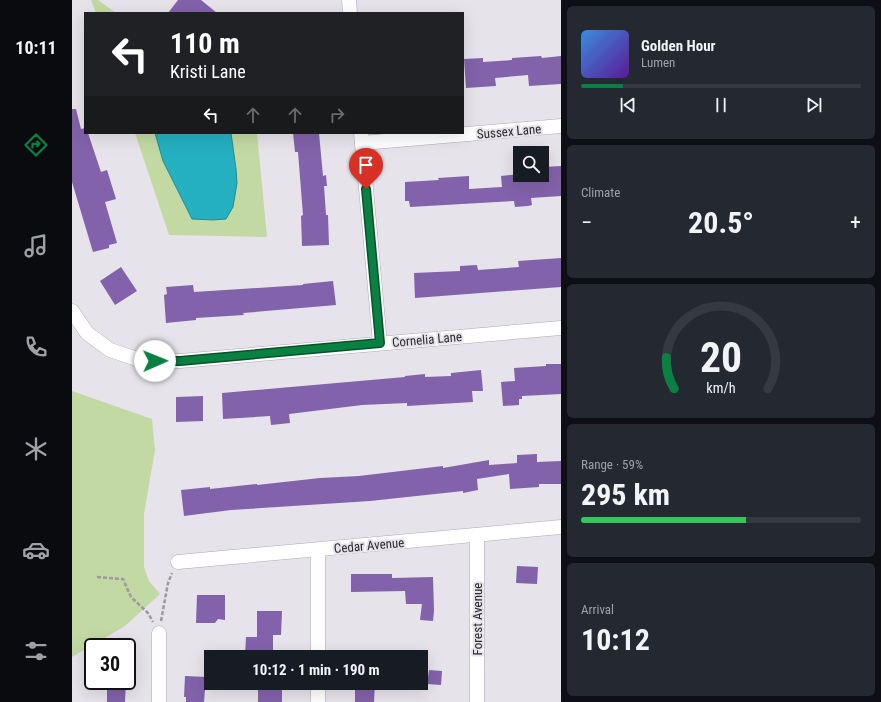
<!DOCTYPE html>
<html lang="en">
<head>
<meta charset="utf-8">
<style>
  :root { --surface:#171b24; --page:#242831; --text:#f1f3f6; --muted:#9ea1a6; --line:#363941; --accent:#0b8043 }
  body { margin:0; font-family:"Roboto Condensed",sans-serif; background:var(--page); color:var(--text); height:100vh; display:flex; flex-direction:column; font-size:15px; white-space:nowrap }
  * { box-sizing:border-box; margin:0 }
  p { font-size:13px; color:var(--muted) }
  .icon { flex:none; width:22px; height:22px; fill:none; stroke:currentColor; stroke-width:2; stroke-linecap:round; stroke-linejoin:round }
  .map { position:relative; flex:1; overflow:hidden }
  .panel { display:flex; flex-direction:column; gap:6px; padding:6px; background:#0d0f14; width:320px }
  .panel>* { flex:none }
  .banner { position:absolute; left:12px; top:12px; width:380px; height:122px; border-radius:0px; box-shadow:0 4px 16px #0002; background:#202124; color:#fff; overflow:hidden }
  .fabs { position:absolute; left:441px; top:146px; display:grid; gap:8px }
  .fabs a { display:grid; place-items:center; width:36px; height:36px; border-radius:0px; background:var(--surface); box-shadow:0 4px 16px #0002; font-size:20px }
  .speed { position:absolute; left:12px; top:638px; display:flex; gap:8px; font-size:20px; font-weight:700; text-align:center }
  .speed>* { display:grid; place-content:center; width:52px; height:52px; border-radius:50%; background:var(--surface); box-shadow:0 4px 16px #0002; line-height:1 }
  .speed .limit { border:2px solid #111; border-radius:6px; background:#fff; color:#111 }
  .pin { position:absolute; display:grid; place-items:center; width:34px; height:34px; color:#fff; margin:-41px -17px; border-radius:50% 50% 50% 0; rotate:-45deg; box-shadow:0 0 4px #0007 }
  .pin .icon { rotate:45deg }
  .me { position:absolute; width:44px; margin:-22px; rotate:89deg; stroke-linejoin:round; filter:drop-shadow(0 0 3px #0008) }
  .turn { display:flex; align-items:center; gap:14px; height:84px; padding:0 20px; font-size:18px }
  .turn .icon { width:52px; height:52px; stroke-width:2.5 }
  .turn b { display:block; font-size:28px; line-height:34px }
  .lanes { display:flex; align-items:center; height:38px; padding:0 20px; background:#0003; justify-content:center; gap:20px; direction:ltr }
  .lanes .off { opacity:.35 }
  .big { font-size:30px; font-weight:700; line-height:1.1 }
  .panel .card { flex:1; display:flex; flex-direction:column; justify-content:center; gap:6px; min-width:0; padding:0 14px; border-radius:6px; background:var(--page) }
  .panel .dial { align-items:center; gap:0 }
  .dial svg { height:104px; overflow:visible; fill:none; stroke:var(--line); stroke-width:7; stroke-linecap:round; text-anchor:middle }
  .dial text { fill:var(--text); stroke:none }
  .song { display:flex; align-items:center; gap:12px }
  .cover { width:48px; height:48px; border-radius:6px; background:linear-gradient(135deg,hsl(210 70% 55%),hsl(270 70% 35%)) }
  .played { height:4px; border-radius:2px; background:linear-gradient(90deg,var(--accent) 15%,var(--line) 15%) }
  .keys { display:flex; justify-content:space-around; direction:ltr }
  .heat { display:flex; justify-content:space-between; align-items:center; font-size:22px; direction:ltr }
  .charge { height:6px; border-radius:3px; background:linear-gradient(90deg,#34c759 59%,var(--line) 0) }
  .trip { position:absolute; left:132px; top:650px; width:224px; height:40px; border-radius:0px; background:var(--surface); box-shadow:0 4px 16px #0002; font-weight:700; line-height:40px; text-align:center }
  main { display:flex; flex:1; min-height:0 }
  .dock { display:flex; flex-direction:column; width:72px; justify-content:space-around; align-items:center; background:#090b0e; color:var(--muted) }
  .dock .icon { width:28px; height:28px }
  .dock .selected { color:var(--accent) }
  .dock b { font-size:18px; color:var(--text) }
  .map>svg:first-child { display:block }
</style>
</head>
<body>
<main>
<nav class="dock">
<b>10:11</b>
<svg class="icon selected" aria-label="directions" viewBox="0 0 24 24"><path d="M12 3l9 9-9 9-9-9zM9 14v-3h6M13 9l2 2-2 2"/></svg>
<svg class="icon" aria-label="music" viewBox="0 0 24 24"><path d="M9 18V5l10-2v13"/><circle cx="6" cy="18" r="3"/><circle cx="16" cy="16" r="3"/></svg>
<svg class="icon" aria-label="phone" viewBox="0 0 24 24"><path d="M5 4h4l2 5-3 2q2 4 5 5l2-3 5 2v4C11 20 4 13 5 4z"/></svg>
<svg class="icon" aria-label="climate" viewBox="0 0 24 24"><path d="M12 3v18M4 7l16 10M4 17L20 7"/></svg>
<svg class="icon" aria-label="car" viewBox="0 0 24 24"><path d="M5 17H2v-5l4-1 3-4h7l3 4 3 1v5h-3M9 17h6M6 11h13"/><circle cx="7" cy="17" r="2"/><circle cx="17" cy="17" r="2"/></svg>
<svg class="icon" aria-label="filters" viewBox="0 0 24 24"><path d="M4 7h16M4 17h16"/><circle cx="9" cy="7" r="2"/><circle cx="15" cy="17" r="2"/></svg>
</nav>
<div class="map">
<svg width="489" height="702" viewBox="0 0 489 702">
  <rect width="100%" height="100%" fill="#e6e3ea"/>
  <g fill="#c3d9a3">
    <polygon points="19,0 26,0 44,13 24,13"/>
    <polygon points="63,133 83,133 91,161 161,207 165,183 164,169 159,133 185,133 195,237 97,235"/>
    <polygon points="0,391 80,419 83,450 72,514 72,567 77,581 88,594 53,626 0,657"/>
  </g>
  <polygon fill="#24b0c1" stroke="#268895" points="83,133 159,133 164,169 165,183 161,207 154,219 141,220 120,219 91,161"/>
  <g fill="#8262aa">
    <polygon points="106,0 129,0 145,13 96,13"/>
    <polygon points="469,56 470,58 489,56 489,84 457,86 456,75 423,78 424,86 394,88 392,59 411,58 411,62 440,60 440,58"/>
    <polygon points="0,109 4,109 9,129 13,128 13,133 16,133 29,172 35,170 44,199 33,202 45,243 37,245 37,248 21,252 0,182"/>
    <polygon points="221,133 247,133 251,176 254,175 255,186 252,186 254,215 256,215 257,245 230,246 229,216 231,215 226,152 223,152"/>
    <polygon points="489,166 489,196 459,198 460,205 456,206 443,207 442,201 338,207 337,201 333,201 333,182 367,180 366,178 397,176 397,189 430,187 429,176 448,174 473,175 472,167"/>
    <polygon points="489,258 489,287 343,298 342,273 388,271 388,266 405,265 406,270 447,267 446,261"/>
    <polygon points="49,267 65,291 43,305 28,281"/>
    <polygon points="261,281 264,305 171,313 172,315 124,318 124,320 94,323 92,295 95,294 94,287 121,285 122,292 231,285 231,284"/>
    <polygon points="474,364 489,364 489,394 450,396 450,399 447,399 447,405 431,406 429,382 443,381 442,368 474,366"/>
    <polygon points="409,370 411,391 400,391 401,402 335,406 335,403 290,405 217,414 218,423 199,425 198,416 151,419 150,393 333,377 333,376 353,374 353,377 379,376 379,373"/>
    <polygon points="131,396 131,421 104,422 104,397"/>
    <polygon points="465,454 465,462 489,461 489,484 467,484 467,487 438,489 437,474 405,479 406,490 391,493 391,491 298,501 159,510 112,516 109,490 138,487 138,489 185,484 185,485 248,478 287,476 371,466 371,468 417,460 417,465 445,463 445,455"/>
    <polygon points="445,566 466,567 465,584 444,583"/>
    <polygon points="279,574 320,574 320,578 361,577 362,611 361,621 348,620 350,604 334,604 333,591 279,592"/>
    <polygon points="125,595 153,595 153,620 146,619 143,623 124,623"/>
    <polygon points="185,611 210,611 209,635 201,635 201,656 173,656 174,637 185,637"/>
    <polygon points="357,670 370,671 369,685 355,684"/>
    <polygon points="113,676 134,677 132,702 114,702 114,697 112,697"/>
    <polygon points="35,681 54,681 53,702 35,702"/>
    <polygon points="193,683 210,683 210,702 186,702 186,688 193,688"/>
    <polygon points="283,683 303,683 302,702 283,702"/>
  </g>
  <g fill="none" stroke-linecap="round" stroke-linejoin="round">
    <defs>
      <g id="minor">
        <polyline points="277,0 278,13"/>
        <polyline points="289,133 308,343"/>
        <polyline points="290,143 489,126"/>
        <polyline points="0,311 15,333 38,350 71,361 108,361 489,328"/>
        <polyline points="405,536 405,702"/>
        <polyline points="246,550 246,657"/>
        <polyline points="106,562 489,527"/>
        <polyline points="87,633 87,702"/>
        <polyline points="246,683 246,702"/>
      </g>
    </defs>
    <use href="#minor" stroke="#adaab1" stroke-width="15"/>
    <g stroke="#9c9a9f" stroke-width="2.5" stroke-dasharray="4 2" stroke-linecap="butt">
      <polyline points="25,577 51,579 59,597 76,613 81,622"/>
      <polyline points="89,621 96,583 100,573"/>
    </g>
    <use href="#minor" stroke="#fff" stroke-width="14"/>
  </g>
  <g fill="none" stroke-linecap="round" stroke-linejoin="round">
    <defs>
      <polyline id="route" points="83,361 108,361 308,343 294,189"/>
    </defs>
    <use href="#route" stroke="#07532c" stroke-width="10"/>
    <use href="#route" stroke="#0b8043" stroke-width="7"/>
  </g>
  <g text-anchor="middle" stroke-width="4" stroke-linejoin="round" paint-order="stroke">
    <g font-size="13" fill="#2b2a2d" stroke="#e6e3ea">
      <text transform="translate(437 131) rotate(-5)" y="5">Sussex Lane</text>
      <text transform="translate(355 339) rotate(-5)" y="5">Cornelia Lane</text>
      <text transform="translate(297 545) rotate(-5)" y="5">Cedar Avenue</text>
      <text transform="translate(405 619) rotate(-90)" y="5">Forest Avenue</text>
    </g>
  </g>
</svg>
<div class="fabs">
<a><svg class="icon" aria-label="search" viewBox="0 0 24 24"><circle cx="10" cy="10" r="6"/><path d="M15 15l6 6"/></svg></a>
</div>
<div class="speed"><div class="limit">30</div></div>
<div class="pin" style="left:294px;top:189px;background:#d93025"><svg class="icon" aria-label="arrive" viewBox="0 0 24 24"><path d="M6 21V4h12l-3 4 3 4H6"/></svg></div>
<svg class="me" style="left:83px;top:361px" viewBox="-20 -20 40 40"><circle r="19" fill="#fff"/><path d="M0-13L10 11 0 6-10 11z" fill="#0b8043"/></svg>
<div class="trip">10:12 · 1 min · 190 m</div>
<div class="banner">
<div class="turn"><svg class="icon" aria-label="left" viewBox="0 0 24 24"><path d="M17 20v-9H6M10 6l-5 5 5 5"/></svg><div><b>110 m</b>Kristi Lane</div></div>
<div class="lanes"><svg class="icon" aria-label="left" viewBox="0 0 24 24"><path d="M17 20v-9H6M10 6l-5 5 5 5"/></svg><svg class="icon off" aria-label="ahead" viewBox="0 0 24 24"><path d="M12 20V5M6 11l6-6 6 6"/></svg><svg class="icon off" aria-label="ahead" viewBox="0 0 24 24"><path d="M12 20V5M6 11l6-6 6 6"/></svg><svg class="icon off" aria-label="right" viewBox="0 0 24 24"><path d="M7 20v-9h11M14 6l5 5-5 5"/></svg></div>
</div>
</div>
<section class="panel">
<div class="card">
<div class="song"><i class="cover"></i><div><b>Golden Hour</b><p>Lumen</p></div></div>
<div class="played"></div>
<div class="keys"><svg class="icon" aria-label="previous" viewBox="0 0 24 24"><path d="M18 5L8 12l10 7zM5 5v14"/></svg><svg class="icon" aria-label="pause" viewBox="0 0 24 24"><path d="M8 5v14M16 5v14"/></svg><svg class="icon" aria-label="next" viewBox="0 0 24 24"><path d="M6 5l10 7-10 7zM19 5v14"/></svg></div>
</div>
<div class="card"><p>Climate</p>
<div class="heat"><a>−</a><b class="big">20.5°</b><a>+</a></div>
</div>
<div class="card dial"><svg viewBox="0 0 100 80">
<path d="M14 69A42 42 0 1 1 86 69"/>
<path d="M14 69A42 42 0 0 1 8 45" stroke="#0b8043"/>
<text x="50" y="56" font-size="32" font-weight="700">20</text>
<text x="50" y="72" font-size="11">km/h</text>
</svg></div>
<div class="card"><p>Range · 59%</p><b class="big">295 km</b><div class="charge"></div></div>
<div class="card"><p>Arrival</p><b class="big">10:12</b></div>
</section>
</main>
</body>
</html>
